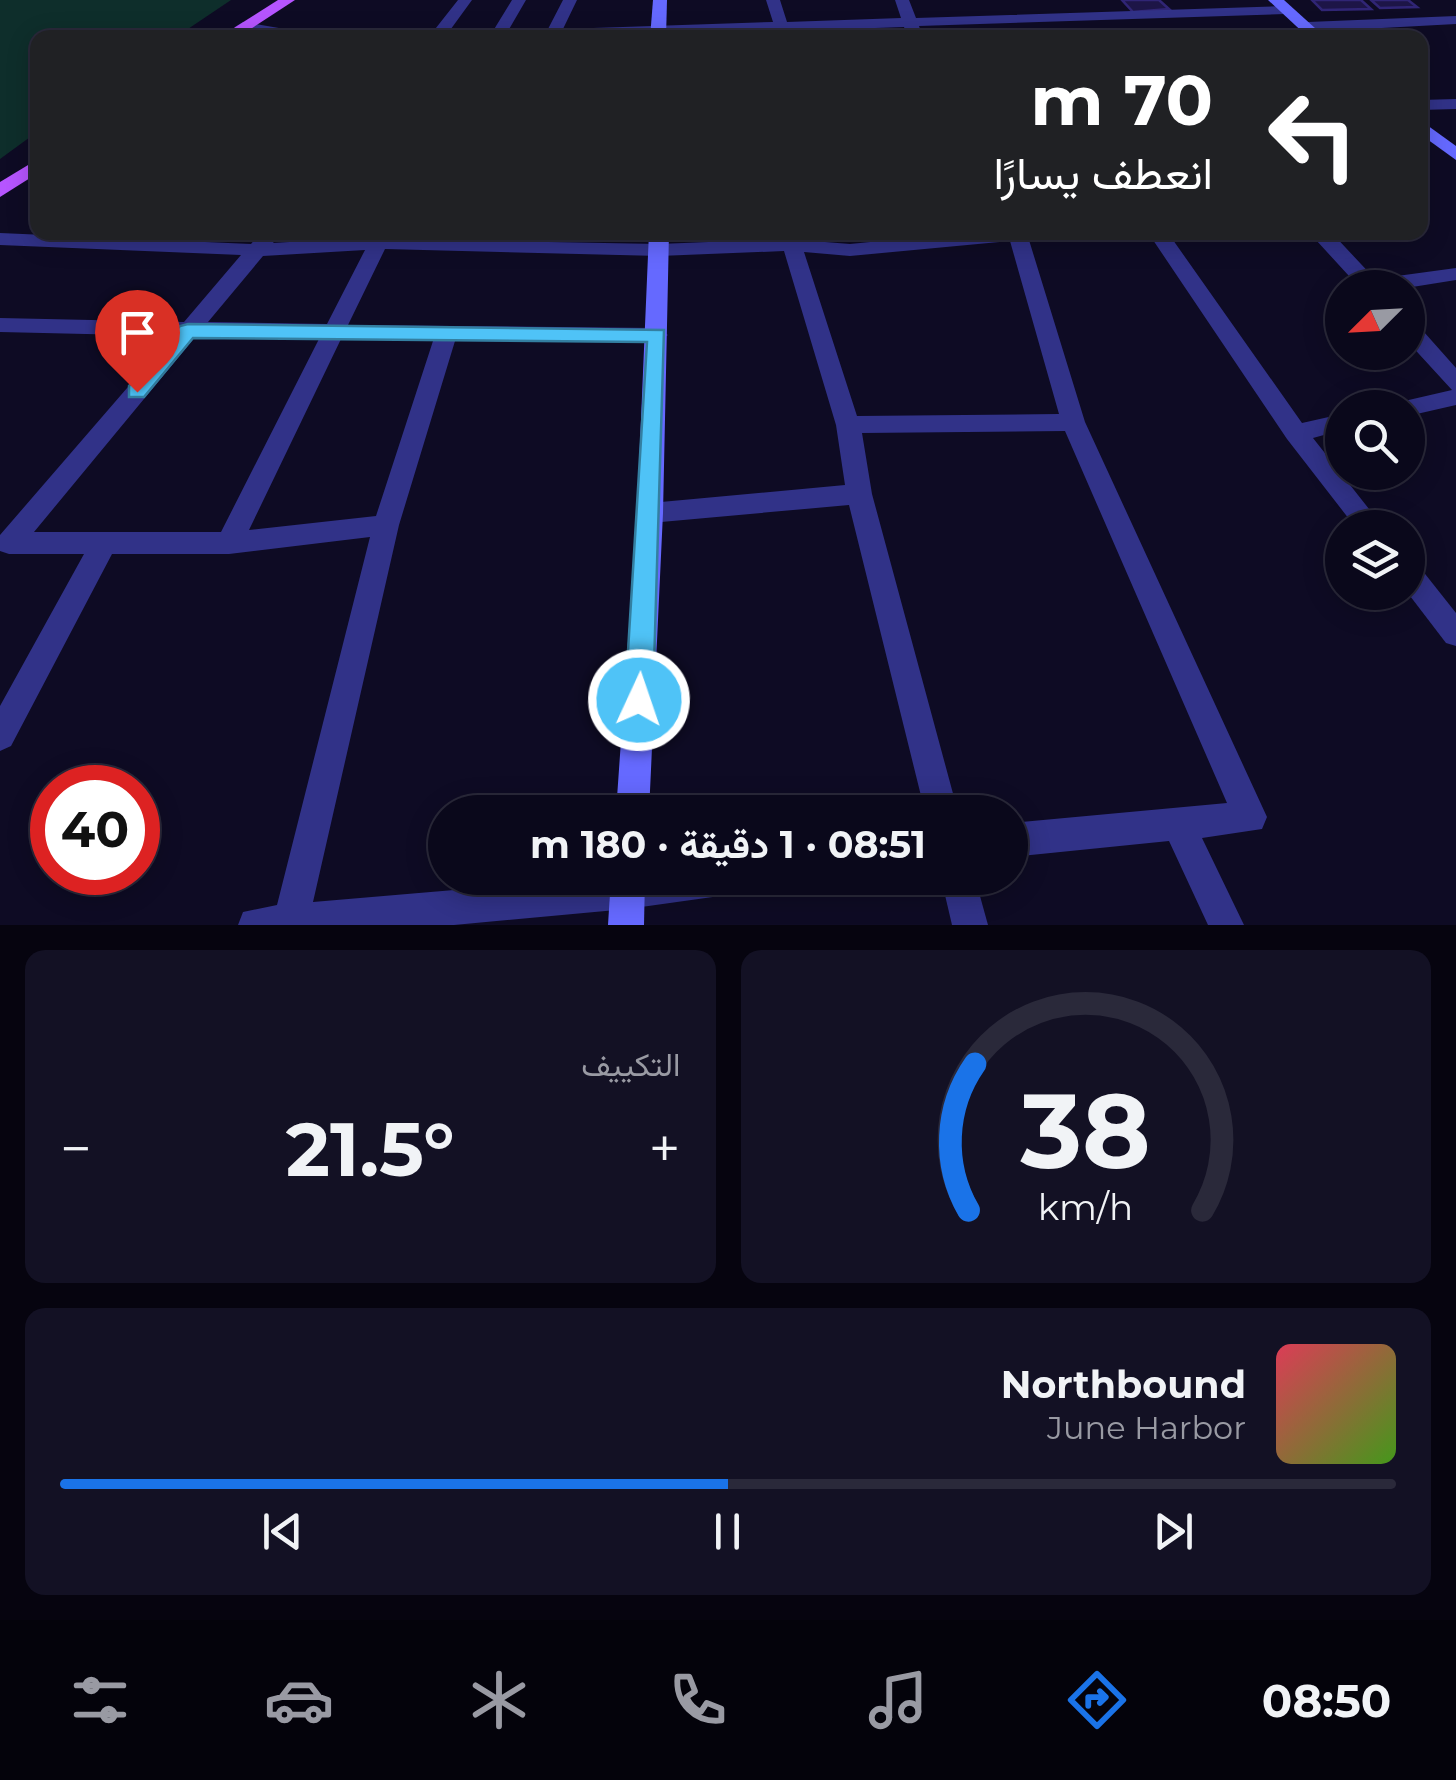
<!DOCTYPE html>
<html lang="ar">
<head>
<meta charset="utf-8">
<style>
  :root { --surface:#0a081b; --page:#131124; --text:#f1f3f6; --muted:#999aa3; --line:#2a293a; --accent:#1a73e8 }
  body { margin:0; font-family:Montserrat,Vazirmatn,sans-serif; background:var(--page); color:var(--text); direction:rtl; height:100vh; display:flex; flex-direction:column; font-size:38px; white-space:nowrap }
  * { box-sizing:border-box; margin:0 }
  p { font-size:32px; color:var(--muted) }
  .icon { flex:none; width:55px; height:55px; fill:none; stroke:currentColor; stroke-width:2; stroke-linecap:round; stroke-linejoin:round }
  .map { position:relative; height:925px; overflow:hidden; direction:ltr }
  .details { display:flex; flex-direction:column; gap:25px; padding:25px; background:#06040f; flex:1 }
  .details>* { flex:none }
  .banner { position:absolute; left:30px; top:30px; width:1398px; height:210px; border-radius:20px; box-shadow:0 5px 25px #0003,0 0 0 2px var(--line); direction:rtl; background:#202124; color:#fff; overflow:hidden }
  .needle { width:65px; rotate:246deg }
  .fabs { position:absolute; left:1325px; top:270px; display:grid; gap:20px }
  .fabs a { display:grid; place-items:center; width:100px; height:100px; border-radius:50%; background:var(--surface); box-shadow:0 5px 25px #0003,0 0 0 2px var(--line); font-size:50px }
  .speed { position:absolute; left:30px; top:765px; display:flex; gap:20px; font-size:50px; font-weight:700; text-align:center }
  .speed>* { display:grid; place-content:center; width:130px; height:130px; border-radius:50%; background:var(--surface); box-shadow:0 5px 25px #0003,0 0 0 2px var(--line); line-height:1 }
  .speed .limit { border:15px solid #d22; background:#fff; color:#111 }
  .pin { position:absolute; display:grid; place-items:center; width:85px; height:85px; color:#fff; margin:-102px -42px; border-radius:50% 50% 50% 0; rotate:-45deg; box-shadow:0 0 10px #0007 }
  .pin .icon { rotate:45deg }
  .me { position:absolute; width:110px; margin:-55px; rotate:3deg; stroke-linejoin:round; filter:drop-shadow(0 0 8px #0008) }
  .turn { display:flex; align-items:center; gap:35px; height:210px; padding:0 50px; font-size:45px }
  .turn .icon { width:130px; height:130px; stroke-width:2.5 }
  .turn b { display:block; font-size:70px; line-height:85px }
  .big { font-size:75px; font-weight:700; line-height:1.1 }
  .details .card { flex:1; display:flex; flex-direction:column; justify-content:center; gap:15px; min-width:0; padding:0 35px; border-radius:20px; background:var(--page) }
  .details .dial { align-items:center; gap:0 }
  .dial svg { height:260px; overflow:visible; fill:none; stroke:var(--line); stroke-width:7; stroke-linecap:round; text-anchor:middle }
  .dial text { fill:var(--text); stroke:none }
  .song { display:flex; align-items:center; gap:30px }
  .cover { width:120px; height:120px; border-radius:15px; background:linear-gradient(135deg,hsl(350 70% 55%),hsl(100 70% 35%)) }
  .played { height:10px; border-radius:5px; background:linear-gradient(90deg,var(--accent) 50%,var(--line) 50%) }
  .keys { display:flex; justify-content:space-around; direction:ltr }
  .heat { display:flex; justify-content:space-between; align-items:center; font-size:55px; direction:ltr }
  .details .tiles { flex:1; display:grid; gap:25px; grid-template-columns:1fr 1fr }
  .card:last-child { grid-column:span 2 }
  .trip { position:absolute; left:428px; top:795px; width:600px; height:100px; border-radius:50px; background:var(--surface); box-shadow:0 5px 25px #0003,0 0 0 2px var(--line); font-weight:700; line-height:100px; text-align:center; direction:rtl }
  .dock { display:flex; height:160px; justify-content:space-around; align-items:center; background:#04030b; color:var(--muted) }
  .dock .icon { width:70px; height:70px }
  .dock .selected { color:var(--accent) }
  .dock b { font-size:45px; color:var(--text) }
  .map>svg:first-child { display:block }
</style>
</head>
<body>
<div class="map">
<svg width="1456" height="925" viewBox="0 0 1456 925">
  <rect width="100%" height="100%" fill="#0e0b24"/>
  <polygon fill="#0e2e2b" points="0,0 231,0 176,37 38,38 37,132 0,159"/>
  <g fill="#1d1547" stroke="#302575" stroke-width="2.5">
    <polygon points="1122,0 1159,0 1169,9 1133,12"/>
    <polygon points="1312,0 1361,0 1371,9 1322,10"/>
    <polygon points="1371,0 1408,0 1417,7 1380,8"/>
  </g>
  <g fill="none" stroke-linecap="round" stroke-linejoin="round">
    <g fill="#313288" fill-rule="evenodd">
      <polygon points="458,0 472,0 448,33 493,31 512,0 526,0 508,31 548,29 563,0 577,0 563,29 773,22 766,0 780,0 787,22 901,18 895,0 909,0 916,18 1285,6 1292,10 1285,14 919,26 923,38 908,38 904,27 790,31 792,38 777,38 775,31 419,38 432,33"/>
      <polygon points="1456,16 1456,24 1308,32 1300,27 1308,22"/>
      <polygon points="243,22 308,33 315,38 278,38 238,30 235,27"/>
      <polygon points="1456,99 1456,109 1420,110 1420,100"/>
      <path d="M261,232H282L273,243L371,237L374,232L421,240L426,232H446L441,240L659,244L780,239L778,232H798L800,240L850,244L971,232H1331L1375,279L1456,268V280L1406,288H1360L1316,240H1173L1302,423L1342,414V430L1313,438L1384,528H1356L1287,439L1153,240H1029L1085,422L1267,817L1262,829L1202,838L1244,925H1208L1169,841L1010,857V823L1227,803L1065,431L862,433L872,494L958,812H925L849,505L650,523L641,520L637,513L641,506L650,503L845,485L836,425L784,251L659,256L385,249L348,325L657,328L668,335L657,342L455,341L399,525L313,902L594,878H744L739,890L727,895L627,909L454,925H238L243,912L277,905L370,537L229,554H112L11,746L0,751V706L84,554H9L0,551V535L172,336L0,332V318L184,322L241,255L0,245V233L251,244ZM1010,241L1059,414L857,416L804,252L850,256ZM365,250L327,324L208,322L263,256ZM196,336L319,339L221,532H34ZM341,339L433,341L376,516L249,530Z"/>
      <polygon points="1408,321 1416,323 1456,368 1456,405 1408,416 1408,408 1396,408 1400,402 1452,390 1408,342"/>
      <polygon points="1408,562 1418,565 1456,613 1456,646 1446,643 1407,592"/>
      <polygon points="941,878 975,878 988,925 952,925"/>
    </g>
    <g fill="#6569ff" fill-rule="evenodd">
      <polygon points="653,0 667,0 666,38 650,38"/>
      <polygon points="1268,0 1284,0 1326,38 1309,38"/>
      <polygon points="1420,120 1456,146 1456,160 1420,134"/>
      <polygon points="649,232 669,232 663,513 649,812 616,812 637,513"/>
      <polygon points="611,878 645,878 644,925 608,925"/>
    </g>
    <g fill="#b655ff" fill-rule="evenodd">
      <polygon points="278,0 295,0 237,38 218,38"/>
      <polygon points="38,159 38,173 0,197 0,182"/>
    </g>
  </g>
  <polygon fill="#4fc3f7" stroke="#337fa1" stroke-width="2.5" points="188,324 664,330 653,700 649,709 639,713 629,709 625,700 647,342 193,338 144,397 129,397 129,386 180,326"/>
</svg>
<div class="fabs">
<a><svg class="needle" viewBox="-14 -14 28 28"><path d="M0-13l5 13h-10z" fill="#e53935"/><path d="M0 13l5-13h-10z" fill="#999aa3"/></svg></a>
<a><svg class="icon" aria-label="search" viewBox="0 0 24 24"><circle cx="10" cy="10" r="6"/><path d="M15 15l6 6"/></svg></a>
<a><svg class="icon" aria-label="layers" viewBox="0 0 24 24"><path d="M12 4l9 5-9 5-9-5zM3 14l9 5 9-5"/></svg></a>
</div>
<div class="speed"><div class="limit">40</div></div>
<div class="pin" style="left:137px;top:392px;background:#d93025"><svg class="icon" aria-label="arrive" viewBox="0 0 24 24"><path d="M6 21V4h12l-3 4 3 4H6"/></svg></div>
<svg class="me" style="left:639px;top:700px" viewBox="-20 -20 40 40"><circle r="17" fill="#4fc3f7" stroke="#fff" stroke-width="3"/><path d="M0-11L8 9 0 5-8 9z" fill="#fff"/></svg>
<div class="trip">08:51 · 1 دقيقة · 180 m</div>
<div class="banner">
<div class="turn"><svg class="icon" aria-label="left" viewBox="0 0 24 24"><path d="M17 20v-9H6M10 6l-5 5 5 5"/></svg><div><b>70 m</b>انعطف يسارًا</div></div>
</div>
</div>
<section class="details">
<div class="tiles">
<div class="card dial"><svg viewBox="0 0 100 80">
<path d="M14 69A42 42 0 1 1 86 69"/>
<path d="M14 69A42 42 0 0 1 16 24" stroke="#1a73e8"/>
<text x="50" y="56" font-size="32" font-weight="700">38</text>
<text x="50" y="72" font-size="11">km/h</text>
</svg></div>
<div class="card"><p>التكييف</p>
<div class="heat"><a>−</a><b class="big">21.5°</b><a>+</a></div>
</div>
<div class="card">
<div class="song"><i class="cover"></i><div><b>Northbound</b><p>June Harbor</p></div></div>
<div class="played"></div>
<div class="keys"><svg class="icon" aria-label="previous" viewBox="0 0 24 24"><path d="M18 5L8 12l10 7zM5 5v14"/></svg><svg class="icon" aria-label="pause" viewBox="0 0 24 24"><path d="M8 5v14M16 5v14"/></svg><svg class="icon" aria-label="next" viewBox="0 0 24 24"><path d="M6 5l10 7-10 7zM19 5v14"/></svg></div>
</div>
</div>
</section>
<nav class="dock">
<b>08:50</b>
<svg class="icon selected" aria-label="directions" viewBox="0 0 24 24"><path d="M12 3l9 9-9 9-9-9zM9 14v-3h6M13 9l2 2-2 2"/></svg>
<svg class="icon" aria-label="music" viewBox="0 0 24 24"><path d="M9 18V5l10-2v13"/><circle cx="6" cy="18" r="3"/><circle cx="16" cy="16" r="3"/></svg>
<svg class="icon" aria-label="phone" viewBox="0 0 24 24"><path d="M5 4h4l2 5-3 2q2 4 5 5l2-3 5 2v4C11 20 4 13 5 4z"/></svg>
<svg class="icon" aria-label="climate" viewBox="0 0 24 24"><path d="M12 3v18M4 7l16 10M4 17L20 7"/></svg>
<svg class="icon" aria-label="car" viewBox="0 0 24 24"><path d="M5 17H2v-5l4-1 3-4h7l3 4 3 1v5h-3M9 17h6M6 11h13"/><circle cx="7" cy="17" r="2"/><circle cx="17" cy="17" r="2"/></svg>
<svg class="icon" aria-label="filters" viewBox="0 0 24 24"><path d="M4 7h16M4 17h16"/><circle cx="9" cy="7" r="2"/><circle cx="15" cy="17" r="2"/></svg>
</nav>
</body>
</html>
